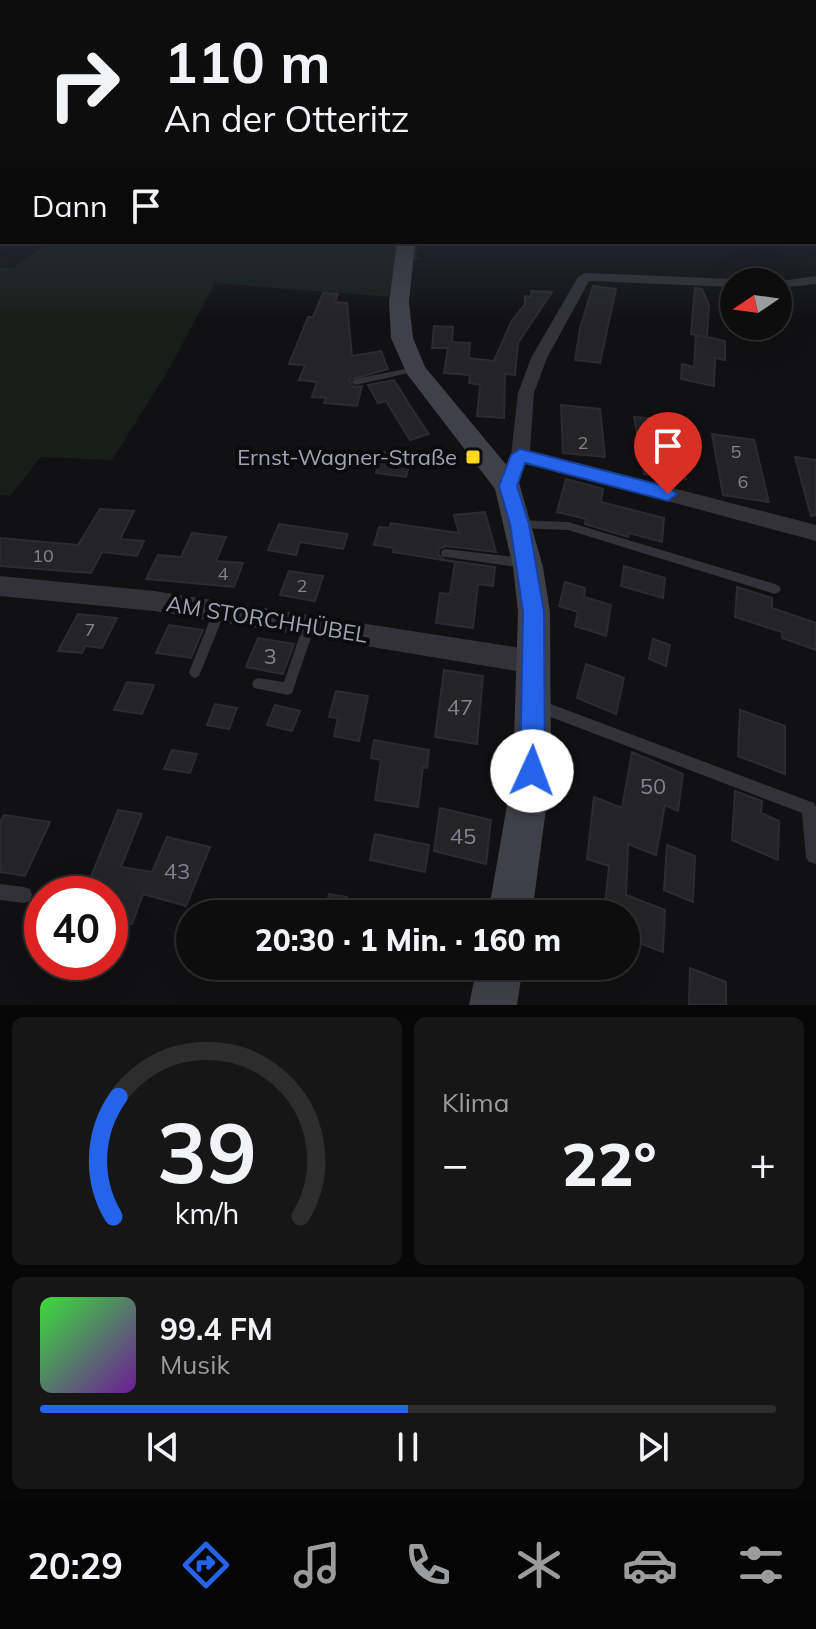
<!DOCTYPE html>
<html lang="de">
<head>
<meta charset="utf-8">
<style>
  :root { --surface:#0d0d0e; --page:#161617; --text:#f1f3f6; --muted:#9a9c9e; --line:#2d2d2e; --accent:#2563eb }
  body { margin:0; font-family:Mulish,sans-serif; background:var(--page); color:var(--text); height:100vh; display:flex; flex-direction:column; font-size:30px; white-space:nowrap }
  * { box-sizing:border-box; margin:0 }
  p { font-size:26px; color:var(--muted) }
  .icon { flex:none; width:44px; height:44px; fill:none; stroke:currentColor; stroke-width:2; stroke-linecap:round; stroke-linejoin:round }
  .map { position:relative; height:1005px; overflow:hidden }
  .panel { display:flex; flex-direction:column; gap:12px; padding:12px; background:#070708; flex:1 }
  .panel>* { flex:none }
  .top-card { position:absolute; left:0px; top:0px; width:816px; height:244px; box-shadow:0 8px 32px #0002,0 0 0 2px var(--line); background:#0d0d0e; color:var(--text); overflow:hidden }
  .needle { width:52px; rotate:257deg }
  .tools { position:absolute; left:720px; top:268px; display:grid; gap:16px }
  .tools a { display:grid; place-items:center; width:72px; height:72px; border-radius:50%; background:var(--surface); box-shadow:0 8px 32px #0002,0 0 0 2px var(--line); font-size:40px }
  .speed { position:absolute; left:24px; top:876px; display:flex; gap:16px; font-size:40px; font-weight:700; text-align:center }
  .speed>* { display:grid; place-content:center; width:104px; height:104px; border-radius:50%; background:var(--surface); box-shadow:0 8px 32px #0002,0 0 0 2px var(--line); line-height:1 }
  .speed .limit { border:12px solid #d22; background:#fff; color:#111 }
  .pin { position:absolute; display:grid; place-items:center; width:68px; height:68px; color:#fff; margin:-82px -34px; border-radius:50% 50% 50% 0; rotate:-45deg; box-shadow:0 0 8px #0007 }
  .pin .icon { rotate:45deg }
  .me { position:absolute; width:88px; margin:-44px; rotate:2deg; stroke-linejoin:round; filter:drop-shadow(0 0 6px #0008) }
  .turn { display:flex; align-items:center; gap:28px; height:168px; padding:0 32px; font-size:36px }
  .turn .icon { width:104px; height:104px; stroke-width:2.5 }
  .turn b { display:block; font-size:56px; line-height:68px }
  .then { display:flex; align-items:center; height:76px; padding:0 32px; background:#0003; gap:16px; font-size:30px }
  .big { font-size:60px; font-weight:800; line-height:1.1 }
  .panel .tile { flex:1; display:flex; flex-direction:column; justify-content:center; gap:12px; min-width:0; padding:0 28px; border-radius:12px; background:var(--page) }
  .panel .dial { align-items:center; gap:0 }
  .dial svg { height:208px; overflow:visible; fill:none; stroke:var(--line); stroke-width:7; stroke-linecap:round; text-anchor:middle }
  .dial text { fill:var(--text); stroke:none }
  .song { display:flex; align-items:center; gap:24px }
  .cover { width:96px; height:96px; border-radius:12px; background:linear-gradient(135deg,hsl(120 70% 55%),hsl(280 70% 35%)) }
  .played { height:8px; border-radius:4px; background:linear-gradient(90deg,var(--accent) 50%,var(--line) 50%) }
  .keys { display:flex; justify-content:space-around; direction:ltr }
  .heat { display:flex; justify-content:space-between; align-items:center; font-size:44px; direction:ltr }
  .panel .tiles { flex:1; display:grid; gap:12px; grid-template-columns:1fr 1fr }
  .tile:last-child { grid-column:span 2 }
  .trip { position:absolute; left:176px; top:900px; width:464px; height:80px; border-radius:40px; background:var(--surface); box-shadow:0 8px 32px #0002,0 0 0 2px var(--line); font-weight:800; line-height:80px; text-align:center }
  .tab-bar { display:flex; height:128px; justify-content:space-around; align-items:center; background:#050506; color:var(--muted) }
  .tab-bar .icon { width:56px; height:56px }
  .tab-bar .current { color:var(--accent) }
  .tab-bar b { font-size:36px; color:var(--text) }
  .map>svg:first-child { display:block }
</style>
</head>
<body>
<div class="map">
<svg width="816" height="1005" viewBox="0 0 816 1005">
  <rect width="100%" height="100%" fill="#111113"/>
  <polygon fill="#171e19" points="48,242 420,242 416,256 421,260 395,260 389,297 215,283 169,369 112,460 41,457 10,496 0,495 0,267 13,268"/>
  <g fill="#242427" stroke="#2c2b2f" stroke-width="2">
    <polygon points="593,286 616,289 600,363 575,360 580,328"/>
    <polygon points="695,288 702,289 709,305 707,337 725,341 725,360 715,358 714,386 681,379 682,364 694,367 696,335 706,337 691,334"/>
    <polygon points="531,291 552,292 518,343 515,375 505,374 504,418 477,416 480,385 469,383 470,375 444,373 448,348 432,348 434,326 453,327 452,342 470,343 469,358 494,361 511,322 525,304 525,296 531,297"/>
    <polygon points="323,293 338,294 335,302 347,303 352,356 381,351 388,369 349,380 353,387 362,386 357,406 324,403 326,398 312,397 317,382 299,380 305,365 289,364 308,317 313,317"/>
    <polygon points="394,380 418,418 429,434 410,440 386,401 378,403 368,385"/>
    <polygon points="561,405 600,409 605,457 563,453"/>
    <polygon points="634,417 672,420 686,479 644,474"/>
    <polygon points="712,434 754,440 769,502 723,495"/>
    <polygon points="383,452 412,456 406,477 376,473"/>
    <polygon points="795,457 816,460 816,515 811,516"/>
    <polygon points="566,479 603,489 601,502 664,518 662,542 629,533 628,537 585,524 586,519 557,512"/>
    <polygon points="100,509 134,511 120,539 144,541 137,556 102,552 91,573 0,566 0,538 78,545"/>
    <polygon points="485,512 496,552 446,546 439,549 438,554 445,560 495,567 493,586 478,584 473,628 436,623 440,593 450,594 455,562 393,552 394,548 374,545 379,527 389,528 391,523 459,533 454,515"/>
    <polygon points="279,524 348,534 343,549 300,542 296,555 268,550"/>
    <polygon points="192,533 226,537 216,561 243,563 234,587 146,579 158,555 181,557"/>
    <polygon points="624,566 665,578 663,598 621,586"/>
    <polygon points="289,571 323,576 315,601 280,595"/>
    <polygon points="565,582 585,588 584,597 611,605 606,636 575,626 578,612 559,606"/>
    <polygon points="737,587 772,598 772,608 816,623 816,650 782,638 782,632 735,617"/>
    <polygon points="78,614 117,618 102,648 85,646 82,653 58,651"/>
    <polygon points="169,625 203,630 191,658 156,653"/>
    <polygon points="258,638 294,644 283,674 246,667"/>
    <polygon points="653,639 670,645 666,666 649,659"/>
    <polygon points="586,664 624,678 616,714 577,698"/>
    <polygon points="444,670 483,676 477,744 435,737"/>
    <polygon points="127,682 154,685 142,714 114,710"/>
    <polygon points="336,691 368,696 359,741 334,736 338,718 329,717"/>
    <polygon points="215,704 237,708 229,729 207,725"/>
    <polygon points="275,705 300,711 292,731 267,725"/>
    <polygon points="740,710 785,726 785,774 738,756"/>
    <polygon points="374,740 429,750 427,768 423,767 418,807 375,800 381,760 371,758"/>
    <polygon points="172,750 197,754 190,773 164,769"/>
    <polygon points="632,752 683,774 678,811 665,805 656,855 628,844 626,895 665,910 663,952 626,938 626,914 604,914 609,866 587,859 594,797 622,808"/>
    <polygon points="735,791 762,801 761,813 779,821 778,860 732,840"/>
    <polygon points="440,808 491,820 486,864 434,851"/>
    <polygon points="118,810 142,814 121,867 152,872 167,837 210,847 186,906 143,894 132,924 110,920 110,894 84,894"/>
    <polygon points="4,815 50,822 25,876 0,872 0,822"/>
    <polygon points="375,834 429,845 425,872 370,860"/>
    <polygon points="667,845 695,856 693,902 664,890"/>
    <polygon points="329,894 347,897 343,914 325,914"/>
    <polygon points="690,968 726,982 726,1005 689,1005"/>
  </g>
  <g fill="none" stroke-linecap="round" stroke-linejoin="round">
    <g fill="#323238" fill-rule="evenodd">
      <polygon points="415,367 418,367 418,371 355,385 351,382 355,379"/>
      <polygon points="520,520 568,522 775,584 779,586 781,589 779,592 775,594 568,530 520,528 516,527 515,524 516,521"/>
      <polygon points="446,549 524,558 528,560 529,563 528,566 524,568 446,557 442,556 441,553 442,550"/>
      <polygon points="219,607 223,608 225,612 199,676 195,678 191,676 189,672 213,612 215,608"/>
      <polygon points="309,621 313,622 315,626 292,693 288,695 254,688 252,684 254,680 258,678 284,682 303,626 305,622"/>
      <polygon points="540,700 814,803 816,807 816,864 809,862 806,857 802,813 535,711 534,706 535,701"/>
      <polygon points="0,884 24,887 30,889 32,895 30,901 24,903 0,900"/>
    </g>
    <g fill="#323238" fill-rule="evenodd">
      <polygon points="585,273 734,279 740,282 734,282 734,287 589,281 547,358 534,393 530,451 816,525 816,541 526,463 515,491 501,491 498,486 511,455 518,393 531,358 578,277"/>
      <polygon points="816,276 816,284 778,288 778,282 773,282"/>
      <polygon points="0,576 154,591 534,650 543,654 546,662 543,670 534,674 154,611 0,596"/>
    </g>
    <g fill="#404048" fill-rule="evenodd">
      <polygon points="397,242 415,242 409,302 413,338 425,367 518,479 543,567 550,612 551,771 532,914 488,914 513,771 518,612 513,567 495,489 407,374 391,338 389,302"/>
      <polygon points="477,966 523,966 517,1005 469,1005"/>
    </g>
  </g>
  <linearGradient id="sky" x2="0" y2="1"><stop stop-color="#09090a"/><stop offset="0.56" stop-color="#323844"/><stop offset="1" stop-color="#323844" stop-opacity="0"/></linearGradient>
  <rect width="816" height="321" fill="url(#sky)"/>
  <polygon fill="#2563eb" stroke="#184099" stroke-width="2" points="520,449 668,487 677,494 668,501 525,463 517,486 529,524 544,612 545,771 541,780 532,783 523,780 520,771 523,612 510,524 499,486 511,455"/>
  <rect fill="#ffd71d" stroke="#0c0c0e" stroke-width="3" x="465" y="449" width="16" height="16" rx="4"/>
  <g text-anchor="middle" stroke-width="8" stroke-linejoin="round" paint-order="stroke">
    <g font-size="18" fill="#818391">
      <text x="583" y="449">2</text>
      <text x="736" y="458">5</text>
      <text x="743" y="488">6</text>
      <text x="43" y="562">10</text>
      <text x="223" y="580">4</text>
      <text x="302" y="592">2</text>
      <text x="90" y="636">7</text>
    </g>
    <g font-size="22" fill="#a1a4b5" stroke="#0c0c0e" text-anchor="end">
      <text x="457" y="465">Ernst-Wagner-Straße</text>
    </g>
    <g font-size="22" fill="#a1a4b5" stroke="#0c0c0e">
      <text transform="translate(267 619) rotate(9)" y="8">AM STORCHHÜBEL</text>
    </g>
    <g font-size="22" fill="#818391">
      <text x="270" y="664">3</text>
      <text x="460" y="715">47</text>
      <text x="653" y="794">50</text>
      <text x="463" y="844">45</text>
      <text x="177" y="879">43</text>
    </g>
  </g>
</svg>
<div class="tools">
<a><svg class="needle" viewBox="-14 -14 28 28"><path d="M0-13l5 13h-10z" fill="#e53935"/><path d="M0 13l5-13h-10z" fill="#9a9c9e"/></svg></a>
</div>
<div class="speed"><div class="limit">40</div></div>
<div class="pin" style="left:668px;top:494px;background:#d93025"><svg class="icon" aria-label="arrive" viewBox="0 0 24 24"><path d="M6 21V4h12l-3 4 3 4H6"/></svg></div>
<svg class="me" style="left:532px;top:771px" viewBox="-20 -20 40 40"><circle r="19" fill="#fff"/><path d="M0-13L10 11 0 6-10 11z" fill="#2563eb"/></svg>
<div class="trip">20:30 · 1 Min. · 160 m</div>
<div class="top-card">
<div class="turn"><svg class="icon" aria-label="right" viewBox="0 0 24 24"><path d="M7 20v-9h11M14 6l5 5-5 5"/></svg><div><b>110 m</b>An der Otteritz</div></div>
<div class="then">Dann<svg class="icon" aria-label="arrive" viewBox="0 0 24 24"><path d="M6 21V4h12l-3 4 3 4H6"/></svg></div>
</div>
</div>
<section class="panel">
<div class="tiles">
<div class="tile dial"><svg viewBox="0 0 100 80">
<path d="M14 69A42 42 0 1 1 86 69"/>
<path d="M14 69A42 42 0 0 1 16 23" stroke="#2563eb"/>
<text x="50" y="56" font-size="32" font-weight="700">39</text>
<text x="50" y="72" font-size="11">km/h</text>
</svg></div>
<div class="tile"><p>Klima</p>
<div class="heat"><a>−</a><b class="big">22°</b><a>+</a></div>
</div>
<div class="tile">
<div class="song"><i class="cover"></i><div><b>99.4 FM</b><p>Musik</p></div></div>
<div class="played"></div>
<div class="keys"><svg class="icon" aria-label="previous" viewBox="0 0 24 24"><path d="M18 5L8 12l10 7zM5 5v14"/></svg><svg class="icon" aria-label="pause" viewBox="0 0 24 24"><path d="M8 5v14M16 5v14"/></svg><svg class="icon" aria-label="next" viewBox="0 0 24 24"><path d="M6 5l10 7-10 7zM19 5v14"/></svg></div>
</div>
</div>
</section>
<nav class="tab-bar">
<b>20:29</b>
<svg class="icon current" aria-label="directions" viewBox="0 0 24 24"><path d="M12 3l9 9-9 9-9-9zM9 14v-3h6M13 9l2 2-2 2"/></svg>
<svg class="icon" aria-label="music" viewBox="0 0 24 24"><path d="M9 18V5l10-2v13"/><circle cx="6" cy="18" r="3"/><circle cx="16" cy="16" r="3"/></svg>
<svg class="icon" aria-label="phone" viewBox="0 0 24 24"><path d="M5 4h4l2 5-3 2q2 4 5 5l2-3 5 2v4C11 20 4 13 5 4z"/></svg>
<svg class="icon" aria-label="climate" viewBox="0 0 24 24"><path d="M12 3v18M4 7l16 10M4 17L20 7"/></svg>
<svg class="icon" aria-label="car" viewBox="0 0 24 24"><path d="M5 17H2v-5l4-1 3-4h7l3 4 3 1v5h-3M9 17h6M6 11h13"/><circle cx="7" cy="17" r="2"/><circle cx="17" cy="17" r="2"/></svg>
<svg class="icon" aria-label="filters" viewBox="0 0 24 24"><path d="M4 7h16M4 17h16"/><circle cx="9" cy="7" r="2"/><circle cx="15" cy="17" r="2"/></svg>
</nav>
</body>
</html>
